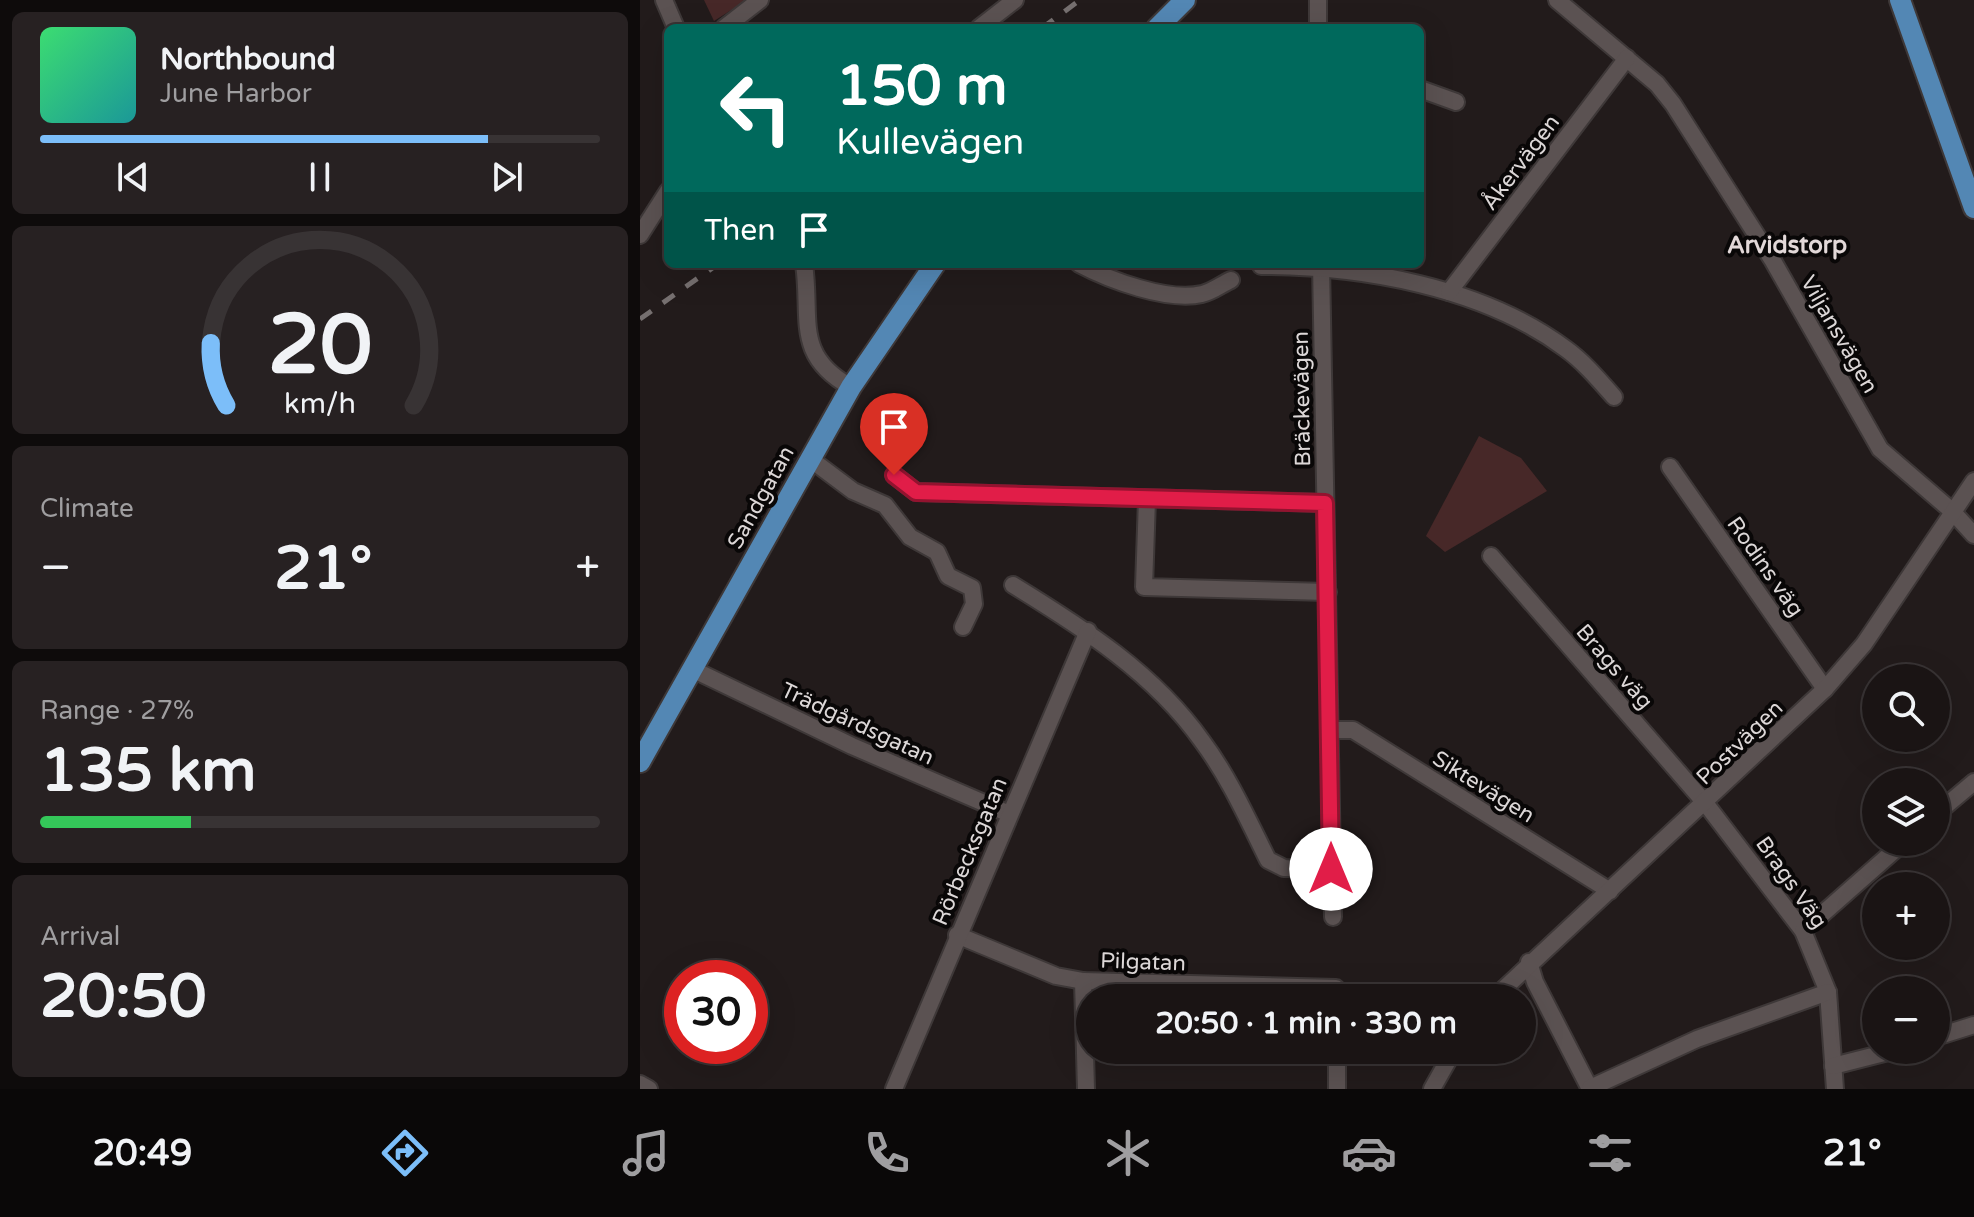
<!DOCTYPE html>
<html lang="en">
<head>
<meta charset="utf-8">
<style>
  :root { --surface:#1a1414; --page:#272122; --text:#f1f3f6; --muted:#9f9ea0; --line:#383334; --accent:#7cbef9 }
  body { margin:0; font-family:"Varela Round",sans-serif; background:var(--page); color:var(--text); height:100vh; display:flex; flex-direction:column; font-size:30px; white-space:nowrap }
  * { box-sizing:border-box; margin:0 }
  p { font-size:26px; color:var(--muted) }
  .icon { flex:none; width:44px; height:44px; fill:none; stroke:currentColor; stroke-width:2; stroke-linecap:round; stroke-linejoin:round }
  .map { position:relative; flex:1; overflow:hidden }
  .side { display:flex; flex-direction:column; gap:12px; padding:12px; background:#0e0b0b; width:640px }
  .side>* { flex:none }
  .hud { position:absolute; left:24px; top:24px; width:760px; height:244px; border-radius:12px; box-shadow:0 8px 32px #0002,0 0 0 2px var(--line); background:#00695c; color:#fff; overflow:hidden }
  .tools { position:absolute; left:1222px; top:664px; display:grid; gap:16px }
  .tools a { display:grid; place-items:center; width:88px; height:88px; border-radius:50%; background:var(--surface); box-shadow:0 8px 32px #0002,0 0 0 2px var(--line); font-size:40px }
  .speed { position:absolute; left:24px; top:960px; display:flex; gap:16px; font-size:40px; font-weight:700; text-align:center }
  .speed>* { display:grid; place-content:center; width:104px; height:104px; border-radius:50%; background:var(--surface); box-shadow:0 8px 32px #0002,0 0 0 2px var(--line); line-height:1 }
  .speed .limit { border:12px solid #d22; background:#fff; color:#111 }
  .pin { position:absolute; display:grid; place-items:center; width:68px; height:68px; color:#fff; margin:-82px -34px; border-radius:50% 50% 50% 0; rotate:-45deg; box-shadow:0 0 8px #0007 }
  .pin .icon { rotate:45deg }
  .me { position:absolute; width:88px; margin:-44px; rotate:0deg; stroke-linejoin:round; filter:drop-shadow(0 0 6px #0008) }
  .turn { display:flex; align-items:center; gap:28px; height:168px; padding:0 40px; font-size:36px }
  .turn .icon { width:104px; height:104px; stroke-width:2.5 }
  .turn b { display:block; font-size:56px; line-height:68px }
  .then { display:flex; align-items:center; height:76px; padding:0 40px; background:#0003; gap:16px; font-size:30px }
  .big { font-size:60px; font-weight:700; line-height:1.1 }
  .side .widget { flex:1; display:flex; flex-direction:column; justify-content:center; gap:12px; min-width:0; padding:0 28px; border-radius:12px; background:var(--page) }
  .side .dial { align-items:center; gap:0 }
  .dial svg { height:208px; overflow:visible; fill:none; stroke:var(--line); stroke-width:7; stroke-linecap:round; text-anchor:middle }
  .dial text { fill:var(--text); stroke:none }
  .song { display:flex; align-items:center; gap:24px }
  .cover { width:96px; height:96px; border-radius:12px; background:linear-gradient(135deg,hsl(140 70% 55%),hsl(180 70% 35%)) }
  .played { height:8px; border-radius:4px; background:linear-gradient(90deg,var(--accent) 80%,var(--line) 80%) }
  .keys { display:flex; justify-content:space-around; direction:ltr }
  .heat { display:flex; justify-content:space-between; align-items:center; font-size:44px; direction:ltr }
  .charge { height:12px; border-radius:6px; background:linear-gradient(90deg,#34c759 27%,var(--line) 0) }
  .trip { position:absolute; left:436px; top:984px; width:460px; height:80px; border-radius:40px; background:var(--surface); box-shadow:0 8px 32px #0002,0 0 0 2px var(--line); font-weight:700; line-height:80px; text-align:center }
  .dock { display:flex; height:128px; justify-content:space-around; align-items:center; background:#0a0808; color:var(--muted) }
  .dock .icon { width:56px; height:56px }
  .dock .on { color:var(--accent) }
  .dock b { font-size:36px; color:var(--text) }
  main { display:flex; flex:1; min-height:0 }
  .map>svg:first-child { display:block }
</style>
</head>
<body>
<main>
<section class="side">
<div class="widget">
<div class="song"><i class="cover"></i><div><b>Northbound</b><p>June Harbor</p></div></div>
<div class="played"></div>
<div class="keys"><svg class="icon" aria-label="previous" viewBox="0 0 24 24"><path d="M18 5L8 12l10 7zM5 5v14"/></svg><svg class="icon" aria-label="pause" viewBox="0 0 24 24"><path d="M8 5v14M16 5v14"/></svg><svg class="icon" aria-label="next" viewBox="0 0 24 24"><path d="M6 5l10 7-10 7zM19 5v14"/></svg></div>
</div>
<div class="widget dial"><svg viewBox="0 0 100 80">
<path d="M14 69A42 42 0 1 1 86 69"/>
<path d="M14 69A42 42 0 0 1 8 45" stroke="#7cbef9"/>
<text x="50" y="56" font-size="32" font-weight="700">20</text>
<text x="50" y="72" font-size="11">km/h</text>
</svg></div>
<div class="widget"><p>Climate</p>
<div class="heat"><a>−</a><b class="big">21°</b><a>+</a></div>
</div>
<div class="widget"><p>Range · 27%</p><b class="big">135 km</b><div class="charge"></div></div>
<div class="widget"><p>Arrival</p><b class="big">20:50</b></div>
</section>
<div class="map">
<svg width="1334" height="1089" viewBox="0 0 1334 1089">
  <rect width="100%" height="100%" fill="#221b1b"/>
  <g fill="#472828">
    <polygon points="64,0 107,0 74,21"/>
    <polygon points="839,436 881,458 907,491 805,552 786,536"/>
  </g>
  <g fill="none" stroke-linecap="round" stroke-linejoin="round">
    <defs>
      <g id="minor">
        <polyline points="24,0 36,28"/>
        <polyline points="678,0 678,28"/>
        <polyline points="917,0 1017,84 1033,104 1133,261 1240,449 1312,511 1334,535"/>
        <polyline points="84,28 120,0"/>
        <polyline points="339,28 375,0"/>
        <polyline points="780,89 816,102"/>
        <polyline points="0,235 28,191"/>
        <path d="M164,264C172,318 153,355 211,387"/>
        <path d="M439,264C469,280 528,302 562,294C572,292 582,284 591,280"/>
        <polyline points="681,264 693,917"/>
        <path d="M621,266C722,266 843,287 926,349C944,362 959,380 974,397"/>
        <polyline points="809,292 987,58"/>
        <polyline points="169,458 213,491 245,505 270,537 297,552 308,576 332,588 334,604 323,627"/>
        <polyline points="1030,467 1185,689"/>
        <polyline points="254,475 276,492 685,503"/>
        <polyline points="507,499 504,587 688,592"/>
        <polyline points="851,556 1066,804 1163,931 1188,992 1195,1089"/>
        <path d="M373,585C443,628 514,673 562,741C589,777 608,820 628,860L644,868L691,869"/>
        <polyline points="52,669 212,746 367,813"/>
        <polyline points="691,730 713,730 970,891"/>
        <polyline points="1296,814 1334,782"/>
        <polyline points="1163,931 1264,842"/>
        <polyline points="317,935 416,976 443,981 696,988"/>
        <polyline points="889,962 895,982 950,1089"/>
        <polyline points="443,981 446,1089"/>
        <polyline points="854,998 1185,689 1224,644 1334,481"/>
        <polyline points="1296,1037 1334,1025"/>
        <polyline points="697,1050 697,1089"/>
        <polyline points="1193,1066 1256,1050"/>
        <polyline points="0,1084 9,1089"/>
        <polyline points="950,1088 1057,1039 1188,992"/>
        <polyline points="254,1089 448,631"/>
        <polyline points="792,1089 814,1050"/>
      </g>
      <g id="major">
        <polyline points="1260,0 1334,208"/>
        <polyline points="517,28 545,0"/>
        <polyline points="0,762 211,387 295,264"/>
      </g>
    </defs>
    <use href="#minor" stroke="#3e3838" stroke-width="20"/>
    <use href="#major" stroke="#3e3838" stroke-width="24"/>
    <use href="#minor" stroke="#5b5252" stroke-width="16"/>
    <use href="#major" stroke="#5387b4" stroke-width="20"/>
    <g stroke="#767070" stroke-width="5" stroke-dasharray="14 14" stroke-linecap="butt">
      <polyline points="402,28 440,0"/>
      <polyline points="0,319 78,264"/>
    </g>
  </g>
  <g fill="none" stroke-linecap="round" stroke-linejoin="round">
    <defs>
      <polyline id="route" points="254,475 276,492 685,503 691,869"/>
    </defs>
    <use href="#route" stroke="#92132f" stroke-width="20"/>
    <use href="#route" stroke="#e11d48" stroke-width="14"/>
  </g>
  <g text-anchor="middle" stroke-width="8" stroke-linejoin="round" paint-order="stroke">
    <g font-size="22" fill="#dcd7d7" stroke="#090707">
      <text transform="translate(880 162) rotate(-53)" y="8">Åkervägen</text>
      <text transform="translate(1200 334) rotate(60)" y="8">Viljansvägen</text>
      <text transform="translate(661 399) rotate(-91)" y="8">Bräckevägen</text>
      <text transform="translate(120 497) rotate(-61)" y="8">Sandgatan</text>
      <text transform="translate(1126 566) rotate(55)" y="8">Rodins väg</text>
      <text transform="translate(975 666) rotate(49)" y="8">Brags väg</text>
      <text transform="translate(218 723) rotate(25)" y="8">Trädgårdsgatan</text>
      <text transform="translate(1099 742) rotate(-44)" y="8">Postvägen</text>
      <text transform="translate(844 786) rotate(32)" y="8">Siktevägen</text>
      <text transform="translate(329 851) rotate(-67)" y="8">Rörbecksgatan</text>
      <text transform="translate(1152 882) rotate(55)" y="8">Brags Väg</text>
      <text transform="translate(503 961) rotate(2)" y="8">Pilgatan</text>
    </g>
    <g font-size="24" font-weight="bold" fill="#e2d8d8" stroke="#090707">
      <text x="1147" y="253">Arvidstorp</text>
    </g>
  </g>
</svg>
<div class="tools">
<a><svg class="icon" aria-label="search" viewBox="0 0 24 24"><circle cx="10" cy="10" r="6"/><path d="M15 15l6 6"/></svg></a>
<a><svg class="icon" aria-label="layers" viewBox="0 0 24 24"><path d="M12 4l9 5-9 5-9-5zM3 14l9 5 9-5"/></svg></a>
<a>+</a>
<a>−</a>
</div>
<div class="speed"><div class="limit">30</div></div>
<div class="pin" style="left:254px;top:475px;background:#d93025"><svg class="icon" aria-label="arrive" viewBox="0 0 24 24"><path d="M6 21V4h12l-3 4 3 4H6"/></svg></div>
<svg class="me" style="left:691px;top:869px" viewBox="-20 -20 40 40"><circle r="19" fill="#fff"/><path d="M0-13L10 11 0 6-10 11z" fill="#e11d48"/></svg>
<div class="trip">20:50 · 1 min · 330 m</div>
<div class="hud">
<div class="turn"><svg class="icon" aria-label="left" viewBox="0 0 24 24"><path d="M17 20v-9H6M10 6l-5 5 5 5"/></svg><div><b>150 m</b>Kullevägen</div></div>
<div class="then">Then<svg class="icon" aria-label="arrive" viewBox="0 0 24 24"><path d="M6 21V4h12l-3 4 3 4H6"/></svg></div>
</div>
</div>
</main>
<nav class="dock">
<b>20:49</b>
<svg class="icon on" aria-label="directions" viewBox="0 0 24 24"><path d="M12 3l9 9-9 9-9-9zM9 14v-3h6M13 9l2 2-2 2"/></svg>
<svg class="icon" aria-label="music" viewBox="0 0 24 24"><path d="M9 18V5l10-2v13"/><circle cx="6" cy="18" r="3"/><circle cx="16" cy="16" r="3"/></svg>
<svg class="icon" aria-label="phone" viewBox="0 0 24 24"><path d="M5 4h4l2 5-3 2q2 4 5 5l2-3 5 2v4C11 20 4 13 5 4z"/></svg>
<svg class="icon" aria-label="climate" viewBox="0 0 24 24"><path d="M12 3v18M4 7l16 10M4 17L20 7"/></svg>
<svg class="icon" aria-label="car" viewBox="0 0 24 24"><path d="M5 17H2v-5l4-1 3-4h7l3 4 3 1v5h-3M9 17h6M6 11h13"/><circle cx="7" cy="17" r="2"/><circle cx="17" cy="17" r="2"/></svg>
<svg class="icon" aria-label="filters" viewBox="0 0 24 24"><path d="M4 7h16M4 17h16"/><circle cx="9" cy="7" r="2"/><circle cx="15" cy="17" r="2"/></svg>
<b>21°</b>
</nav>
</body>
</html>
